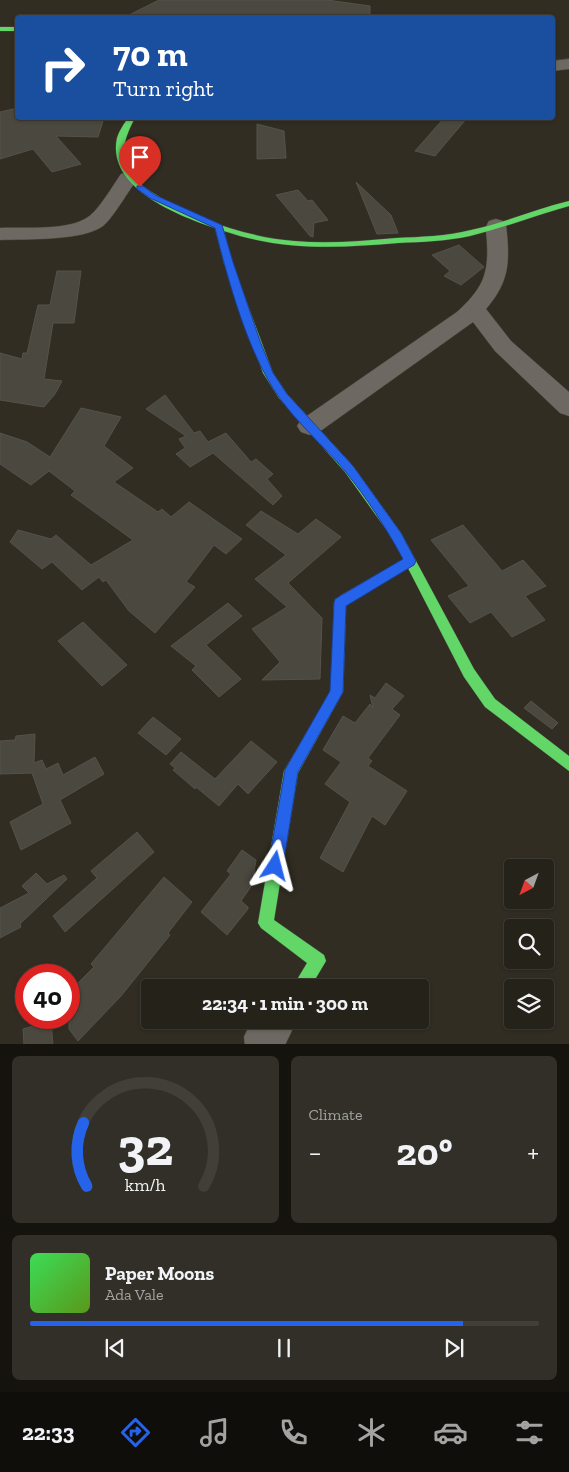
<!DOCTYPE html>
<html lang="en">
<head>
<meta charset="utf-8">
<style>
  :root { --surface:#25221a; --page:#312f27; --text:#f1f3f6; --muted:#a3a4a2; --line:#423f39; --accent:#2563eb }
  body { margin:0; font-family:"Zilla Slab",serif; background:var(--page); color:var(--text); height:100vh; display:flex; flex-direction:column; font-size:19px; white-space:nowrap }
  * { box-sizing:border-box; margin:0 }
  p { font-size:16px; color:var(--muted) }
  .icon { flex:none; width:28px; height:28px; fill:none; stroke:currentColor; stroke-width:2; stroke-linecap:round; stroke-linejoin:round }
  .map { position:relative; height:1044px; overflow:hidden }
  .sheet { display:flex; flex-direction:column; gap:12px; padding:12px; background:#14130e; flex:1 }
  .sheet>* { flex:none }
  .banner { position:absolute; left:15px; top:15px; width:540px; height:105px; border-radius:5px; box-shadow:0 1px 4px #0004,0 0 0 1px var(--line); background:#1a4fa0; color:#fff; overflow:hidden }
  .needle { width:32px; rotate:221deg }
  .controls { position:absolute; left:504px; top:859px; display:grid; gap:10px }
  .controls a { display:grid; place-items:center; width:50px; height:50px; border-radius:5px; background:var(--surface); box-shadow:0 1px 4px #0004,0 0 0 1px var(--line); font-size:25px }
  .speed { position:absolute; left:15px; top:964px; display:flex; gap:10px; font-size:25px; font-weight:700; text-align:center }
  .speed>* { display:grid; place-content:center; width:65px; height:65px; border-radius:50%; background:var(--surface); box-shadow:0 1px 4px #0004,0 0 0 1px var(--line); line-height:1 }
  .speed .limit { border:8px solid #d22; background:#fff; color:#111 }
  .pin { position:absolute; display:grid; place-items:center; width:42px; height:42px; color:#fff; margin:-51px -21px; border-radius:50% 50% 50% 0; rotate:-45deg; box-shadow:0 0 5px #0007 }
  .pin .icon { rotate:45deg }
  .me { position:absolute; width:55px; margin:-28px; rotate:9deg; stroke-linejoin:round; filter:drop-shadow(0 0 4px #0008) }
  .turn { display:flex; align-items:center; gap:18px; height:105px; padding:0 15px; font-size:22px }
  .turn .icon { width:65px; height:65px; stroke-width:2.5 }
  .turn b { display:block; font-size:35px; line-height:42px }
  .big { font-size:38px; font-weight:700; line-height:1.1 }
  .sheet .tile { flex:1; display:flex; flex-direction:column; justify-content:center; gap:8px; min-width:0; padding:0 18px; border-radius:8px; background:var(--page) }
  .sheet .dial { align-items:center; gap:0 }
  .dial svg { height:130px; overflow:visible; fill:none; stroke:var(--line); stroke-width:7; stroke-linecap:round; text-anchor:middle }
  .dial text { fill:var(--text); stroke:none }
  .song { display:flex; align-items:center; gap:15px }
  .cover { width:60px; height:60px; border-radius:8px; background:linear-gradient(135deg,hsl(130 70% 55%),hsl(90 70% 35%)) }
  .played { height:5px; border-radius:2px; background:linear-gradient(90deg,var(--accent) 85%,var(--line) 85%) }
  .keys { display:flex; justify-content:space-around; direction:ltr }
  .heat { display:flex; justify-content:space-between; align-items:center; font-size:28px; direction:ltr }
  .sheet .tiles { flex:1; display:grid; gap:12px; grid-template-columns:1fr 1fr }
  .tile:last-child { grid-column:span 2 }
  .trip { position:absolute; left:141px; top:979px; width:288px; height:50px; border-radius:5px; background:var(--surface); box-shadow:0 1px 4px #0004,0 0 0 1px var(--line); font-weight:700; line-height:50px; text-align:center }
  .dock { display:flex; height:80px; justify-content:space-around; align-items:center; background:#0f0e0a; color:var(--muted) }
  .dock .icon { width:35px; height:35px }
  .dock .current { color:var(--accent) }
  .dock b { font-size:22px; color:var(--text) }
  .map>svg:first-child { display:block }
</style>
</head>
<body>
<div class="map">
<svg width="569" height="1045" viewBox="0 0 569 1045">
  <rect width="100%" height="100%" fill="#312d23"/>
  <g fill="#4b483f" stroke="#56524a">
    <polygon points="159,0 327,0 370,6 370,18 123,18"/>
    <polygon points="18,108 18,118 88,118 103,121 98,137 56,136 81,164 52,172 33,149 0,159 0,112"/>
    <polygon points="444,118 467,118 435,156 415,151"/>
    <polygon points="257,124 284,131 286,158 257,159"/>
    <polygon points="356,182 391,215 398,233 377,234"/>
    <polygon points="298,190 308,201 312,200 328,220 314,223 313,237 310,236 276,195"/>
    <polygon points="459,245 484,267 461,285 444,276 450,271 432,255"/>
    <polygon points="57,271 81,271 74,323 53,323 44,379 62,381 55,394 44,407 0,400 0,353 22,359 23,353 27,353 38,305 50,305"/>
    <polygon points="165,395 194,433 200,431 208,442 226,433 251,462 256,459 273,474 267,479 282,496 273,505 213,453 190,467 176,454 185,448 179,439 186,436 146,409"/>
    <polygon points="81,408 121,417 104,446 133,468 114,482 158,512 162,509 171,517 189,502 242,539 226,554 214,545 186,582 195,587 155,633 129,611 106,580 103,582 99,577 82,590 52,562 42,569 10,542 18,530 51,539 56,535 91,565 133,540 71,495 75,491 49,471 31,485 0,464 0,433 27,442 50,457"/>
    <polygon points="261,511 298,534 316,519 341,537 288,583 322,618 320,679 262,680 280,662 252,629 287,607 255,579 286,555 246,525"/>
    <polygon points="463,525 502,571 523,560 546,586 525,596 545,620 512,637 491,612 470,623 448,596 469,586 431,540"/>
    <polygon points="228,603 242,616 206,645 241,679 219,697 192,670 196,666 171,646"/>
    <polygon points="83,622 127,665 102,686 58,641"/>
    <polygon points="386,683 404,696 392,709 400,715 368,758 372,761 368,766 407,791 385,825 372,816 343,872 320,858 350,802 325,784 341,762 323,750 343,716 355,723 370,704 373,708 370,695 375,698"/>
    <polygon points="531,701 558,723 552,729 524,708"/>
    <polygon points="153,717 181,739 166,755 138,733"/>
    <polygon points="35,734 34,763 42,760 46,769 58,763 63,775 95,757 104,774 60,800 71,823 21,850 10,822 43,804 32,773 0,774 0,741 15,740 16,736"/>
    <polygon points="251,741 277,762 248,794 238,784 219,806 196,787 195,789 173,770 175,768 170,764 181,752 215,779"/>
    <polygon points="137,832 154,852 65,932 53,916 97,878 91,871"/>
    <polygon points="242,850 256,860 252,885 241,901 248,907 248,909 227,935 201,912 231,874 227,871"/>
    <polygon points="36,873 47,884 64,875 67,879 20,924 21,927 0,938 0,908 29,893 22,886"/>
    <polygon points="164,877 192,902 168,933 170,935 121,996 78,1041 69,1029 69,992 94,967 91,964"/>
    <polygon points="51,1021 53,1045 24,1045 23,1029"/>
  </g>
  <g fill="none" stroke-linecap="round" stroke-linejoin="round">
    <defs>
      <g id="street">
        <polygon points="569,59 569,69 552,71 552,61"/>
        <path d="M128,172L135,174L138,178C129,190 113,218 103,226C83,241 25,239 0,240V228C24,227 69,231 88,217C98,211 114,184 121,174Z"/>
        <path d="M496,219L503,221L506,225C510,261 510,281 486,309L511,341L569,392V416L560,413L495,351L473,322L319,432L310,435L301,432L297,426L301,420L457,312C481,290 489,276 487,243C487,236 484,227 489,221Z"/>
        <polygon points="252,1020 297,1020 285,1045 245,1045 244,1037"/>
      </g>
      <g id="fast">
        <rect x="0" y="27" width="18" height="4"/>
        <path d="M128,118H135C115,154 122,175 158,196C198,220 247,237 294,241C328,244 362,241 396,238C421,237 447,236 471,230C504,223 536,209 569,201V206C536,215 504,228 470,236C447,241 422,242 398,243C339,248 282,251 224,231L232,263L273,373L287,394L353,466L401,533L474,669L495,699L569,756V771L485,707L464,677L393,539L345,472L279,398L263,373L224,263L215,228C179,216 106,188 117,138C119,131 124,124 128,118Z"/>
        <polygon points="344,595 348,596 350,600 346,605 343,692 298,773 274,920 324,955 326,961 310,988 292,988 307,963 261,928 258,923 284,771 331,691 334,603 336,599"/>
      </g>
      <polygon id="slow" points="410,556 414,558 416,561 414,564 348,604 344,605 340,604 338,600 340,596"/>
    </defs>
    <use href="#street" stroke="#4c4940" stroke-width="1"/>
    <use href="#fast" stroke="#4c4940" stroke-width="1"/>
    <use href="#slow" stroke="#4c4940" stroke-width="1"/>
    <use href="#street" fill="#6d6962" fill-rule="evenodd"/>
    <use href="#fast" fill="#63d668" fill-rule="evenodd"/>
    <use href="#slow" fill="#ff974d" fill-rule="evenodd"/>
  </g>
  <path fill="#2563eb" stroke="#184099" d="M137,186H143L155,195L222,225L233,262L260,341L273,373L287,394L353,466L401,533L416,561L414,565L346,606L343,692L298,772L283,866L281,871L275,873L270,871L268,866L285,770L330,691L334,603L335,599L403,559C387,529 366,497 345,471C324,446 298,424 279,397C248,354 228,280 215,228L150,198L137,189Z"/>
</svg>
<div class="controls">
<a><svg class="needle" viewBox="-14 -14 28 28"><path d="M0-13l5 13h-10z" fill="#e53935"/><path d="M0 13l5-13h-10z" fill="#a3a4a2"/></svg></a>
<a><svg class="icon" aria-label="search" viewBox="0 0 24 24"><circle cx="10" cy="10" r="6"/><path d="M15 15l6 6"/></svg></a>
<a><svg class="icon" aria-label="layers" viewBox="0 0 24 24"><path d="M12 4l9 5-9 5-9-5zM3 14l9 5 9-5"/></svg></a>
</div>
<div class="speed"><div class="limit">40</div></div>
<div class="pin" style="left:140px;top:187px;background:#d93025"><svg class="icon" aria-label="arrive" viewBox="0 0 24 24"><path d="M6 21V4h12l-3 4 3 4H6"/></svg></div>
<svg class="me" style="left:275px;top:866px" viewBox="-20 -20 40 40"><path d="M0-17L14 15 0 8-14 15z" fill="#2563eb" stroke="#fff" stroke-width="4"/></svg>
<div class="trip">22:34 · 1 min · 300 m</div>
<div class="banner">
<div class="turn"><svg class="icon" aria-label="right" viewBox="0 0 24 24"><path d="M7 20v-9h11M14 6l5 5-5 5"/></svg><div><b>70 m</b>Turn right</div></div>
</div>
</div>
<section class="sheet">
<div class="tiles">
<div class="tile dial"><svg viewBox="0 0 100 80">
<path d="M14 69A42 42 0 1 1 86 69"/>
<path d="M14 69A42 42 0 0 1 12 30" stroke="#2563eb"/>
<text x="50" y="56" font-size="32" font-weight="700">32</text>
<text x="50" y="72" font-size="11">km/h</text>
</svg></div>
<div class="tile"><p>Climate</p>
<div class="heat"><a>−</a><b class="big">20°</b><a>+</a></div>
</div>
<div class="tile">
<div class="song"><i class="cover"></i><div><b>Paper Moons</b><p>Ada Vale</p></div></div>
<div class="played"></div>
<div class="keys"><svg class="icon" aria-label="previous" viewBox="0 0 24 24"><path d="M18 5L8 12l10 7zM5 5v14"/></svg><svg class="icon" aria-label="pause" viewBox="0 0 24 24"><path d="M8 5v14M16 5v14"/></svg><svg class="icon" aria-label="next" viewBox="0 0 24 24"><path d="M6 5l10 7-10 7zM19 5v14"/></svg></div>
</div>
</div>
</section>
<nav class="dock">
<b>22:33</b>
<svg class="icon current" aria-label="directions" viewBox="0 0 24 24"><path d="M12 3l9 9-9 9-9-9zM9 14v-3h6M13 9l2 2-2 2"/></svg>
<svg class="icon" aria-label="music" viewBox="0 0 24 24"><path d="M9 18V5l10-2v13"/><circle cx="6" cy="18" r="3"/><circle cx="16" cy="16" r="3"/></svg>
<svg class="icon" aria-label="phone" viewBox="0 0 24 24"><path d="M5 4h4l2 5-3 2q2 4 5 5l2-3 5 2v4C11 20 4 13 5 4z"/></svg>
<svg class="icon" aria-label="climate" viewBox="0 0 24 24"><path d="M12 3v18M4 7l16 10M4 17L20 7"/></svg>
<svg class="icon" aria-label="car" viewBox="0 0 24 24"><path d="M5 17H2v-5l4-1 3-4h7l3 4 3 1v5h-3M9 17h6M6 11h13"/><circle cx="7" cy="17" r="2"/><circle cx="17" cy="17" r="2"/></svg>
<svg class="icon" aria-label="filters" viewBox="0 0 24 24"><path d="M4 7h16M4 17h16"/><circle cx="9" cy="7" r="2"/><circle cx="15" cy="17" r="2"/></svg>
</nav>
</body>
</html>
